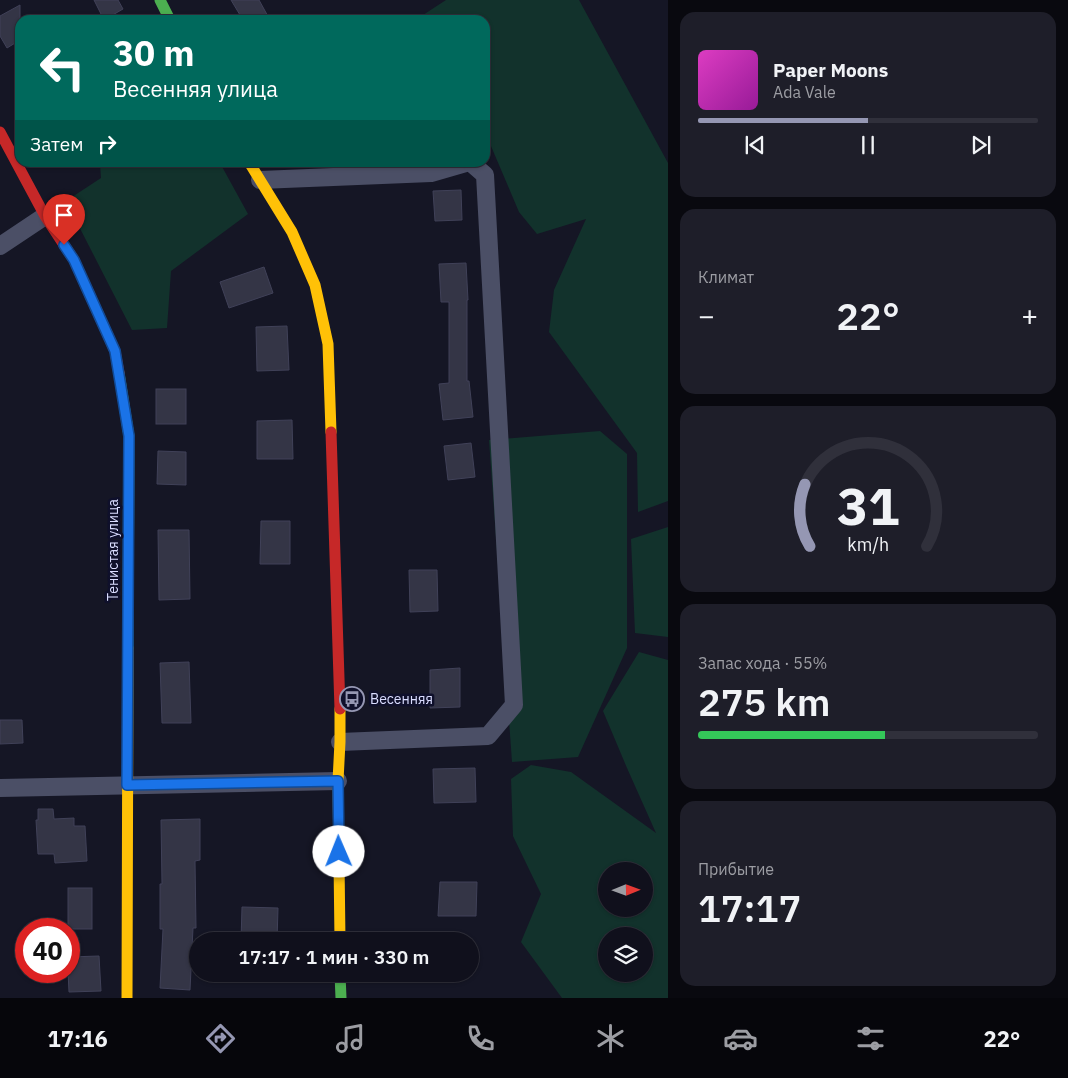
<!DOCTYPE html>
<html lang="ru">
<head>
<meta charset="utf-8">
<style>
  :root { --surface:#10101c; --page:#1e1e29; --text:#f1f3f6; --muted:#9c9da3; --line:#30303b; --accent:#9597b3 }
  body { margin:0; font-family:"IBM Plex Sans",sans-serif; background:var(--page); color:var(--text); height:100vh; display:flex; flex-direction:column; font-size:19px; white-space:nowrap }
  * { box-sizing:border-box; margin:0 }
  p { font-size:16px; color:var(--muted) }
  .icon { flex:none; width:28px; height:28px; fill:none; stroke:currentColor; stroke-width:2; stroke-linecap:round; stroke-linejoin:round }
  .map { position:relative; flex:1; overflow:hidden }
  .drawer { display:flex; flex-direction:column; gap:12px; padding:12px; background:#09090f; width:400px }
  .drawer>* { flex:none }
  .top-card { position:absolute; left:15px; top:15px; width:475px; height:152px; border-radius:15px; box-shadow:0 1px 4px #0004,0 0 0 1px var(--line); background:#00695c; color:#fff; overflow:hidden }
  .needle { width:32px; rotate:89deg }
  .controls { position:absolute; left:598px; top:862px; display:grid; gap:10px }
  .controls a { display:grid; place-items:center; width:55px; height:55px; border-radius:50%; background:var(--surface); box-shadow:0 1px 4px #0004,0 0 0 1px var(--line); font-size:25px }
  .speed { position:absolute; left:15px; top:918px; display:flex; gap:10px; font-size:25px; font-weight:700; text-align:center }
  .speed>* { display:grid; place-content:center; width:65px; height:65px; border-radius:50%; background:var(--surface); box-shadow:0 1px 4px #0004,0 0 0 1px var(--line); line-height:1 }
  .speed .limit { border:8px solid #d22; background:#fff; color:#111 }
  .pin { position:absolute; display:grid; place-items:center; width:42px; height:42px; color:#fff; margin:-51px -21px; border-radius:50% 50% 50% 0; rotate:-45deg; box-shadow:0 0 5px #0007 }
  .pin .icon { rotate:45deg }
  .me { position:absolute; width:55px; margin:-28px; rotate:359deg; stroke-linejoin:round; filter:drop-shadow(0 0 4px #0008) }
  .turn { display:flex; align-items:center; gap:18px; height:105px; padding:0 15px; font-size:22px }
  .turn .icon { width:65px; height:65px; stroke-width:2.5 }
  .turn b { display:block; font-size:35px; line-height:42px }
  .then { display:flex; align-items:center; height:48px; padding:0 15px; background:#0003; gap:10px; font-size:19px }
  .big { font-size:38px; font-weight:600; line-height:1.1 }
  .drawer .tile { flex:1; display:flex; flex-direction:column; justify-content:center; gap:8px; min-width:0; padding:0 18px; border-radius:15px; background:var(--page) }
  .drawer .dial { align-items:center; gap:0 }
  .dial svg { height:130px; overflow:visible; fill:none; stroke:var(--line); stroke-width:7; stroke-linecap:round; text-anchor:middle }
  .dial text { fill:var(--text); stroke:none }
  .song { display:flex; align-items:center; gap:15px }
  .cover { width:60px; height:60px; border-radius:8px; background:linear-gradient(135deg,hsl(310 70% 55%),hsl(300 70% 35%)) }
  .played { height:5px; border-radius:2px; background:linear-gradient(90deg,var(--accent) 50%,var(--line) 50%) }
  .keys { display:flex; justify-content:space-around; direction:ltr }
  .heat { display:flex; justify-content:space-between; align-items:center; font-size:28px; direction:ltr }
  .charge { height:8px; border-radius:4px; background:linear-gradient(90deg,#34c759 55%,var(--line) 0) }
  .trip { position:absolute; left:189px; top:932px; width:290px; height:50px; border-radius:25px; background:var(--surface); box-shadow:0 1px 4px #0004,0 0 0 1px var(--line); font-weight:600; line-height:50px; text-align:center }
  .menu { display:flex; height:80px; justify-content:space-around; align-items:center; background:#06060b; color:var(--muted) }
  .menu .icon { width:35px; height:35px }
  .menu .on { color:var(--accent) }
  .menu b { font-size:22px; color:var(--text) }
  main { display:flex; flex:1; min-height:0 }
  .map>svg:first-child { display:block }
</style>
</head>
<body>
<main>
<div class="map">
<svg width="668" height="998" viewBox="0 0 668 998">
  <rect width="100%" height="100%" fill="#151625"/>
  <g fill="#12322c" fill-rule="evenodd">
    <polygon points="446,0 579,0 668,163 668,501 638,512 637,453 549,332 554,290 586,219 537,234 519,212 485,132 485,20 426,20 423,15"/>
    <polygon points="100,163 220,163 248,214 171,271 167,328 132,330 66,201 101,178"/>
    <polygon points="600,431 627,454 627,648 578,757 512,762 489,440"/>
    <polygon points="668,527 668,637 635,633 631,539"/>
    <path d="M639,652L668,660V998H562L521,942L541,894L513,836L511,779L531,765L571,772L656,833L627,768L603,711ZM644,871V909H606V871ZM644,936V974H606V936Z"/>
  </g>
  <g fill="#343546" stroke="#404158">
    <polygon points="94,0 118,0 123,9 104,20"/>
    <polygon points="231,0 259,0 270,20 243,20"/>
    <polygon points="20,5 20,40 7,48 0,36 0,16"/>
    <polygon points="461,190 462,220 435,221 433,191"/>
    <polygon points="466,263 468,300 467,300 467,381 469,381 473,417 443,420 439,384 449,383 449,302 441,302 439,264"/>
    <polygon points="264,267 273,293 229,308 220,282"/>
    <polygon points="287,326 289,370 257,371 256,327"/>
    <rect x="156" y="389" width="30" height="35"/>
    <polygon points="292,420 293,459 257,459 257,421"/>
    <polygon points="471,443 475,477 448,480 444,446"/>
    <polygon points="158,451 186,452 186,485 157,484"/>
    <polygon points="261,521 290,521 290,564 260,564"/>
    <polygon points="158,530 189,530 190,599 159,600"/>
    <polygon points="409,570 437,570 438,611 410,612"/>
    <polygon points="189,662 191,723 162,723 160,663"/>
    <polygon points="460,668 460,707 430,708 430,670"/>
    <polygon points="0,720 22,720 23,743 0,744"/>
    <polygon points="475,768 476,802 434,803 433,769"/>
    <polygon points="38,809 53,809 54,819 74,818 74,826 85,826 87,861 55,863 54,854 38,854 36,820 38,820"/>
    <polygon points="200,819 200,860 195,861 196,928 193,928 190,990 160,988 163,929 160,929 160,884 162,884 161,820"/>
    <polygon points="440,882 477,882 476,916 438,916"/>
    <rect x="68" y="888" width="24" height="41"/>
    <polygon points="242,907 278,908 277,941 241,941"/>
    <polygon points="99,956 101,991 69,992 68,971 69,971 69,957"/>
  </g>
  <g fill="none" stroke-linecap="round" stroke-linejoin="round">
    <g stroke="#4b4f66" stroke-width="18">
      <polyline points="260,180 431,173 469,162"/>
      <polyline points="0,246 45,216"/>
      <polyline points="340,742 488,736 514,705 485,175 470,162"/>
      <polyline points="0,788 338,781"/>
    </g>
    <g stroke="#4caf50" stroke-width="11">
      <polyline points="160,0 170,20"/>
      <polyline points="119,373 129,436 128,648"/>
      <polyline points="340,974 341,998"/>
    </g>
    <g stroke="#ffc107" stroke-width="11">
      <polyline points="249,162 292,232 315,285 328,344 331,432"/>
      <polyline points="340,709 340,742 338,781 340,941"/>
      <polyline points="127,998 128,648"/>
    </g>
    <g stroke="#c62828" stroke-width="11">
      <polyline points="0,132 45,216 74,260 115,351 119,373"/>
      <polyline points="331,432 340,709"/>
    </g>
  </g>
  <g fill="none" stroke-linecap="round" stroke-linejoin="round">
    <defs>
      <polyline id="route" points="64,245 74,260 115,351 129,436 127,785 338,781 339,852"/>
    </defs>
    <use href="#route" stroke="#114b97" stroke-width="12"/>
    <use href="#route" stroke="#1a73e8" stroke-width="9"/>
  </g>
  <defs>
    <symbol id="bus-ring" viewBox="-11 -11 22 22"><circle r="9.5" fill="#0f102b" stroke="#9597b3" stroke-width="1.5"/><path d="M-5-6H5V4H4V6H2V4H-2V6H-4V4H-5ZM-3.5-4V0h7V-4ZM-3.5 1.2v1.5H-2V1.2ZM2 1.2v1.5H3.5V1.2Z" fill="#9597b3"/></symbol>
  </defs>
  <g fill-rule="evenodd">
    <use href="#bus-ring" x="338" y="685" width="28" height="28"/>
  </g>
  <g text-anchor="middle" stroke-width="5" stroke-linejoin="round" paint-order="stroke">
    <g font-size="14" fill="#daddff" stroke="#0f102b">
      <text transform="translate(113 550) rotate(-90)" y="5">Тенистая улица</text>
    </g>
    <g font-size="14" fill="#daddff" stroke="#0f102b" text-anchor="start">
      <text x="370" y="704">Весенняя</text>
    </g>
  </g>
</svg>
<div class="controls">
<a><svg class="needle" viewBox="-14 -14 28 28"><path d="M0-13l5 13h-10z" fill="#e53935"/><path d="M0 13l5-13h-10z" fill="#9c9da3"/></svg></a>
<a><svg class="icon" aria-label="layers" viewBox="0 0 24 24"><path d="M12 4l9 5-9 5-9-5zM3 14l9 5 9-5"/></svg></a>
</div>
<div class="speed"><div class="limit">40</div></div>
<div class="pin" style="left:64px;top:245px;background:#d93025"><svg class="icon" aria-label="arrive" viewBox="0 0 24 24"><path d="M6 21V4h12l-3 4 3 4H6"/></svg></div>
<svg class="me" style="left:339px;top:852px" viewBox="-20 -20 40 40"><circle r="19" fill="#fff"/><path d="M0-13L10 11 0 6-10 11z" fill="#1a73e8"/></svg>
<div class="trip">17:17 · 1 мин · 330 m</div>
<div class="top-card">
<div class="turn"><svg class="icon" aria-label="left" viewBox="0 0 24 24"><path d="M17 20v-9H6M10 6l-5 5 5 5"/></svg><div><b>30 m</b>Весенняя улица</div></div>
<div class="then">Затем<svg class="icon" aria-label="right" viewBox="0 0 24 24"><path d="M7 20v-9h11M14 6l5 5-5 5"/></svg></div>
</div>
</div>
<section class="drawer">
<div class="tile">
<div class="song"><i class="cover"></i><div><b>Paper Moons</b><p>Ada Vale</p></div></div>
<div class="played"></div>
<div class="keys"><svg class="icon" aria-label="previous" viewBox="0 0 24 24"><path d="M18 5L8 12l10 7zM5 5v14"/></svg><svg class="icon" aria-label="pause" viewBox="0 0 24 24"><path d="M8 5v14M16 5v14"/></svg><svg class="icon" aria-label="next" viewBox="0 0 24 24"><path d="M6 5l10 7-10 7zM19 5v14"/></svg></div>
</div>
<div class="tile"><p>Климат</p>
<div class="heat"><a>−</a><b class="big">22°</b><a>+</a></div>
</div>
<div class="tile dial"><svg viewBox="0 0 100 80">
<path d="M14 69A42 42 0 1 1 86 69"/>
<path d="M14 69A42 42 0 0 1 11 31" stroke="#9597b3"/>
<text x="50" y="56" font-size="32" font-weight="700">31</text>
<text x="50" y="72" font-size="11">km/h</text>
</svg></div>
<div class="tile"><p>Запас хода · 55%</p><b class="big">275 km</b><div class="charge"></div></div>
<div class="tile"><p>Прибытие</p><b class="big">17:17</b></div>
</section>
</main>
<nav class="menu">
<b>17:16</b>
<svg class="icon on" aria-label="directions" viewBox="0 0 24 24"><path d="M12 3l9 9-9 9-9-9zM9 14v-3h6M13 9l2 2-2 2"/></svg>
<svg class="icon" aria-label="music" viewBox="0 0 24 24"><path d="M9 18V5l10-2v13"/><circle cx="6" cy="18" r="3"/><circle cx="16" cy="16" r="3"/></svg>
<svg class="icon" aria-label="phone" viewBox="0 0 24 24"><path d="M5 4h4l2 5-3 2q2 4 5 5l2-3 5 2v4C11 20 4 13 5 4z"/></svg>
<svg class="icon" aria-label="climate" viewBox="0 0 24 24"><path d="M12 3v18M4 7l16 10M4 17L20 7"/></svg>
<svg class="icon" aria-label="car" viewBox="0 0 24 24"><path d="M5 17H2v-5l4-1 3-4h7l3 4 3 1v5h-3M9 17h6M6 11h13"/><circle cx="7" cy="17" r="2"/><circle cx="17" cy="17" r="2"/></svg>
<svg class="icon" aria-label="filters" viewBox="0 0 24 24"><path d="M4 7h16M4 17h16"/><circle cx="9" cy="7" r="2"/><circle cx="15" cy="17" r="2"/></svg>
<b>22°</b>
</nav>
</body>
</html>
